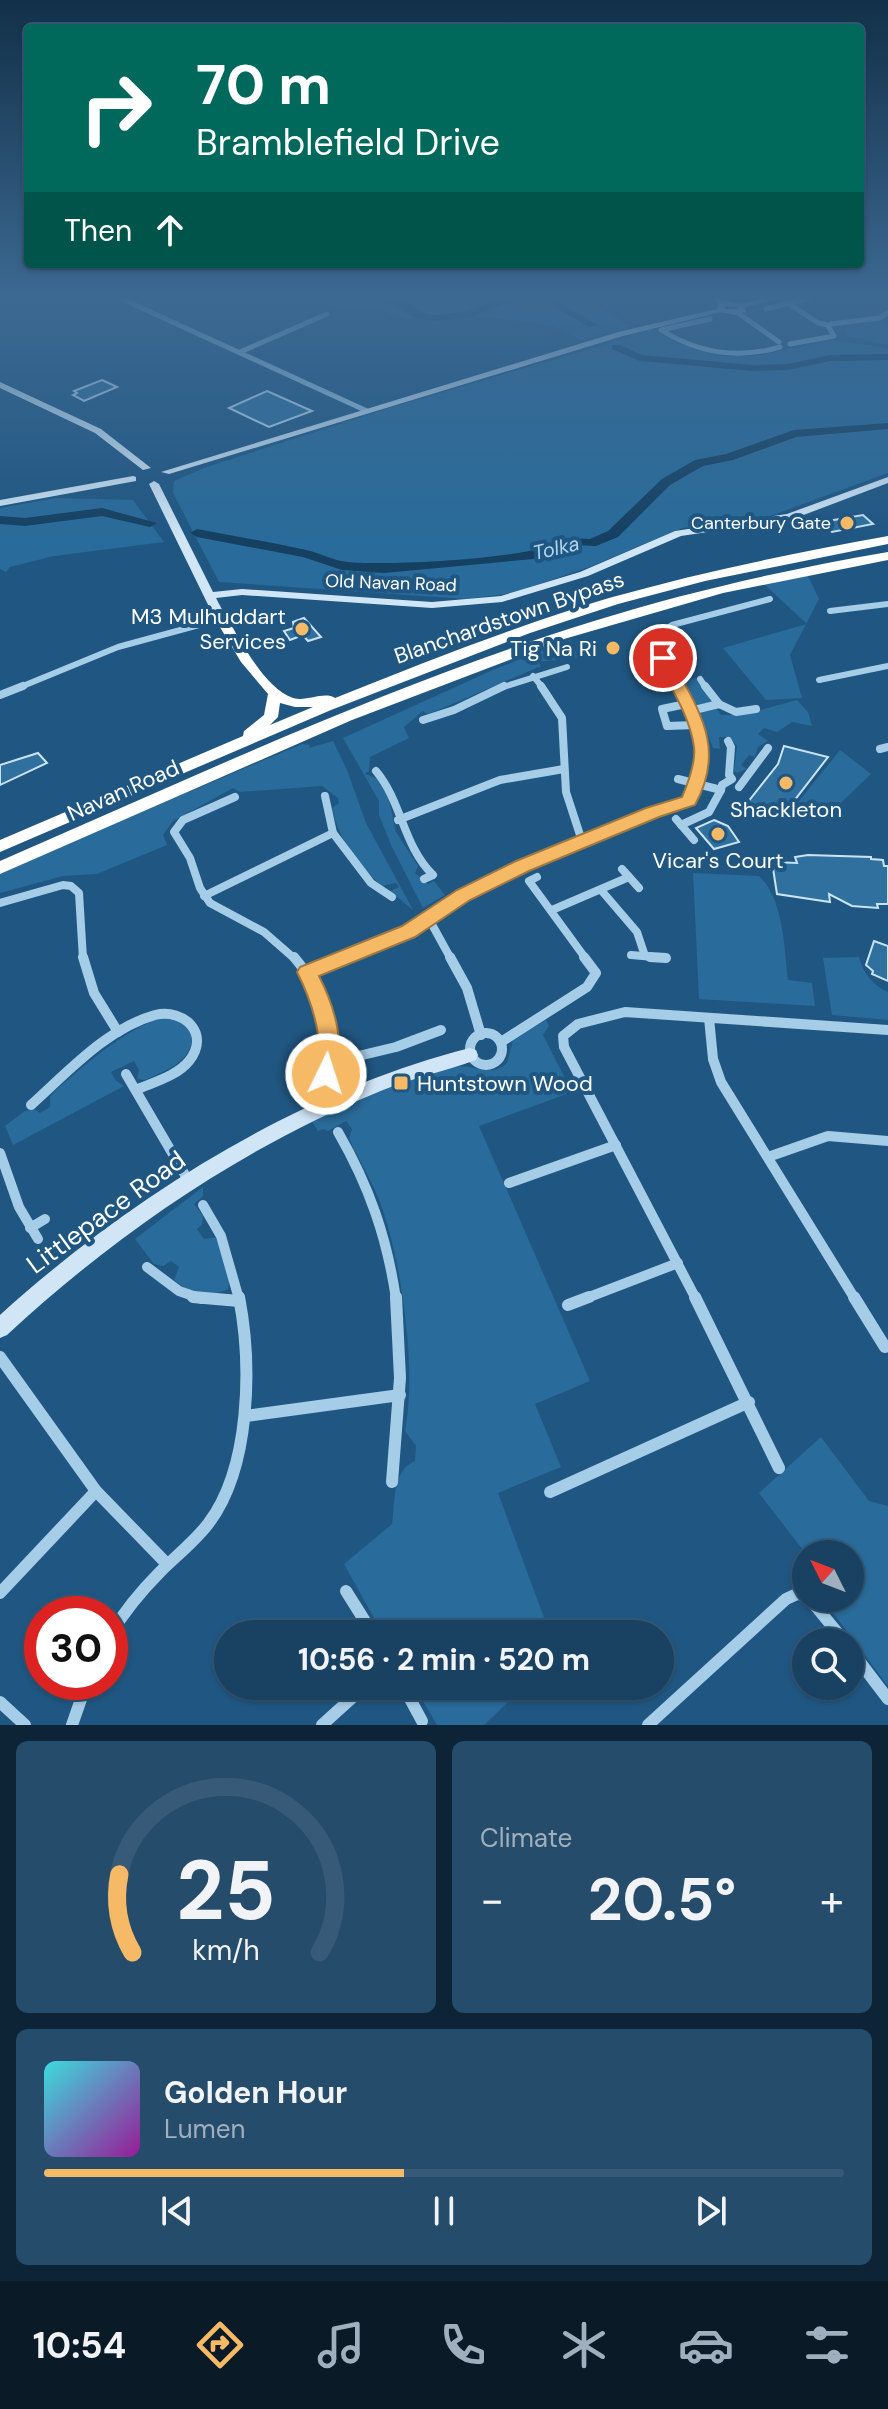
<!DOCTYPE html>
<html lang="en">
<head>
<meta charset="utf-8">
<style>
  :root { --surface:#184162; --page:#254c6b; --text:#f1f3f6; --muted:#9fafbe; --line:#365a77; --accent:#f6b966 }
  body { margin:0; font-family:"DM Sans",sans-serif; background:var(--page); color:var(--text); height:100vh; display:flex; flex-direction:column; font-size:30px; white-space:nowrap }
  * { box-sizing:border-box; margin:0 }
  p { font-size:26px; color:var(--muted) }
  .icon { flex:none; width:44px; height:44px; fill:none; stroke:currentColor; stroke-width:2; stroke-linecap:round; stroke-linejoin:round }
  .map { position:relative; height:1725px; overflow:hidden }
  .panel { display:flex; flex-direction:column; gap:16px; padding:16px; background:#0d2436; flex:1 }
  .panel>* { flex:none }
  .hud { position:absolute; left:24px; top:24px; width:840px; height:244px; border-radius:8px; box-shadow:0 2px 6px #0004,0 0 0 2px var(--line); background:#00695c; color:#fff; overflow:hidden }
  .needle { width:52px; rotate:312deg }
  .buttons { position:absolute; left:792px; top:1540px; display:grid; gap:16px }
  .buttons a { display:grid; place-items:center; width:72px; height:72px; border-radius:50%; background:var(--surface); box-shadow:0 2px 6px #0004,0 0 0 2px var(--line); font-size:40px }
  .speed { position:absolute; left:24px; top:1596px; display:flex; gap:16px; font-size:40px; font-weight:700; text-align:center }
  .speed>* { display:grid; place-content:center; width:104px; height:104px; border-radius:50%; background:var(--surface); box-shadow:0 2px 6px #0004,0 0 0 2px var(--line); line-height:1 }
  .speed .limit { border:12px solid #d22; background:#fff; color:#111 }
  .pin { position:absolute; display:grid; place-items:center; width:68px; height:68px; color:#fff; margin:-34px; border:4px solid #fff; border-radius:50%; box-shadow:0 2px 8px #0007 }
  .me { position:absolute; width:88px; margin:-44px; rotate:4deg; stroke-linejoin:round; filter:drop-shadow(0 0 6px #0008) }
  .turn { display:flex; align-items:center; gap:28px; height:168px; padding:0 40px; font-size:36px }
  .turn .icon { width:104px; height:104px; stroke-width:2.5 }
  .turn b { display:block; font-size:56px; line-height:68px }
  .then { display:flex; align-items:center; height:76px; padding:0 40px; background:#0003; gap:16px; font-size:30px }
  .big { font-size:60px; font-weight:700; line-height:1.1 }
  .panel .card { flex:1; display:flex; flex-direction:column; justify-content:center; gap:12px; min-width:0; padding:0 28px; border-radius:12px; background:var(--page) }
  .panel .dial { align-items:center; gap:0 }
  .dial svg { height:208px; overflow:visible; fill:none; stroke:var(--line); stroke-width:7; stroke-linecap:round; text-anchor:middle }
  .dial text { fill:var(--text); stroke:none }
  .song { display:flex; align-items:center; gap:24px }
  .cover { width:96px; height:96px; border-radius:12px; background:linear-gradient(135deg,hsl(180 70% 55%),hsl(300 70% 35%)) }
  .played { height:8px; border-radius:4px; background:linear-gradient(90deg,var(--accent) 45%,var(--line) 45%) }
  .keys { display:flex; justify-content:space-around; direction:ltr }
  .heat { display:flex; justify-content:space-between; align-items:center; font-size:44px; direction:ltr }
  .panel .tiles { flex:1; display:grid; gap:16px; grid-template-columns:1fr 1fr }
  .card:last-child { grid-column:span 2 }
  .trip { position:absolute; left:214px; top:1620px; width:460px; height:80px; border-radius:40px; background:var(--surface); box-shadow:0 2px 6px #0004,0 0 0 2px var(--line); font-weight:700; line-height:80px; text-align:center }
  .tabs { display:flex; height:128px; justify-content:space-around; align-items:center; background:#0a1a27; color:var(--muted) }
  .tabs .icon { width:56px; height:56px }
  .tabs .current { color:var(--accent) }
  .tabs b { font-size:36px; color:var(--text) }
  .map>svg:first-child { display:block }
</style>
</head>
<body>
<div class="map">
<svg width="888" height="1725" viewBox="0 0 888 1725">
  <rect width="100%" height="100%" fill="#205782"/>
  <g fill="#296b9a">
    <polygon points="214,298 584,298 630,326 582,340 556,327 525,321 471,316 405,319 374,308 297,302 223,302"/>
    <polygon points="879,321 888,325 888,345 848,337 846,326"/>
    <polygon points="651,328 677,343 722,356 755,356 833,340 888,348 888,473 759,520 682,528 592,566 513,593 466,599 219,582 173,493 174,481 204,468 389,408 614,342"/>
    <polygon points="56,498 133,500 164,542 54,556 10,567 6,572 0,569 0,508"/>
    <polygon points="807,574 819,599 790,655 802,698 766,700 723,648 807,624 765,585"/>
    <path d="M570,640L578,657C566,661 543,660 539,662L541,666L443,708L427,714L423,711L404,727L409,738L370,757L369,771L365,774L379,779L387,791L396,832L418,866L415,873L428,884L434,881L445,895L423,908L392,847L379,815V801L343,738L495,669Z"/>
    <polygon points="696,678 721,715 742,715 797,700 808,712 812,726 792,722 777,732 764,728 758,734 768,741 758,747 755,757 749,755 741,765 747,769 737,773 734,771 737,746 729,737 719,737 720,749 713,748 707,732 701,733 681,679"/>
    <path d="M333,741L347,770L366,823L413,910L390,891L399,887L396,883L382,886C358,865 339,840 332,808L339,803L338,798L322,786L240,792L233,788L173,821L163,835L167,845L97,874L63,876L0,893V874C100,828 202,787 302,744L310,745L309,748Z"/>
    <polygon points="840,750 871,774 827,816 804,813 787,816"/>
    <path d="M693,873L759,876C784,899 784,948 788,980L812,983L815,1006L699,999Z"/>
    <path d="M859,957C863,973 873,986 888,992V1020L832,1015L823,958Z"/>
    <path d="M160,1018H176L193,1033C192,1062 169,1069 145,1080L137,1079L139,1070L134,1061L111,1072L115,1080L124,1086L13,1145L5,1126L25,1111L34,1109L40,1113L50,1107V1097L55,1091C88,1062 118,1035 160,1018Z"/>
    <path d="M546,1020L549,1026L543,1035L572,1092L479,1126L590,1381L535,1404L561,1467L498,1493L550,1634H383L344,1564L392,1524C395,1503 392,1470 415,1461L416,1446L405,1431C417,1370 402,1264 381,1205C373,1182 359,1161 349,1138L352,1129L346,1121L328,1131L324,1129L318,1131L312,1121C357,1100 404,1077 453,1067C474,1063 489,1079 507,1063L513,1040Z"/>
    <path d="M203,1187V1196L194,1204L203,1216L202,1224L197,1229L204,1239L218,1237L229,1282L228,1289C210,1298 189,1293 174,1280L179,1267L171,1261L163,1266L154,1264L135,1239Z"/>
    <polygon points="821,1437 869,1501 888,1506 888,1686 822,1598 850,1598 850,1554 806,1554 759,1493"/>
    <polygon points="414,1686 525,1686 484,1725 437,1725"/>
  </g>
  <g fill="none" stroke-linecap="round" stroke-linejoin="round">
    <g fill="#154061" fill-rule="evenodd">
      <path d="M354,298C368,298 385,296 398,299C413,303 420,315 437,315C467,315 492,298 522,298L467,318L435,321L414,318L395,305Z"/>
      <polygon points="540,298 553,298 598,325 589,327"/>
      <polygon points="612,345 620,345 642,355 753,365 788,364 830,355 888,354 888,360 830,361 788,370 753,371 640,361 612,349"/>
      <path d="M888,423V429L796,437L733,460L703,466L670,485L618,537L596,546L575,545L533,559L384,573L342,570L303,557L197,537L190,533L197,529C233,536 270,542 306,550C320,553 334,561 348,562C383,566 545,559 567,538L590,539L608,531L662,479L695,460L726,454L794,430Z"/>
      <polygon points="102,508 157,523 150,527 102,516 25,526 0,524 0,516 25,518"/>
    </g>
  </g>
  <g fill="#2f709f" stroke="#cae4f6" stroke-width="2">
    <polygon points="102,380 117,387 84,401 73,395 77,393 74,391"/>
    <polygon points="267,391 312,411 269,427 229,408"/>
    <polygon points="863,515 873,524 832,532 822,522"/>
    <polygon points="304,618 321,637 308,641 303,635 290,640 284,631 294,628 293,622"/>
    <polygon points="784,746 828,757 780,819 744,807 778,764"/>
    <polygon points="38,753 47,763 0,785 0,765"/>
    <polygon points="714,820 728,826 739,842 714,849 696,828"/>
    <polygon points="808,855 871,857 871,859 883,860 884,866 888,866 888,904 877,904 878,908 852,906 829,894 830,902 777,894 772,862 797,863 795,857"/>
    <polygon points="874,941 888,946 888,981 872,974 873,971 866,965"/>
  </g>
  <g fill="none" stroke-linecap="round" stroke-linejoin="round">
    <g stroke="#a6cde8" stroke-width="5">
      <polyline points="120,298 367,411"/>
      <polyline points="791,305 818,323 828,325"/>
      <polyline points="766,309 809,298"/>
      <polyline points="738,313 779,342"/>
      <path d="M710,319L661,330C698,353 739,359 780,347"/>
      <polyline points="790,344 834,336 828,326 831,324 879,318 888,313"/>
      <polyline points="240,352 327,314"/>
    </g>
    <g stroke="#a6cde8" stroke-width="6">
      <polyline points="830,611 888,604"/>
      <polyline points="642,664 647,660 663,658"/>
      <polyline points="533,676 543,688"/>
      <polyline points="700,679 706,688"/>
      <polyline points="819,680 888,666"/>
      <polyline points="18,688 118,647 221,619"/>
      <polyline points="500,688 567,667"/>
      <polyline points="677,688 663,656 661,632 672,625 770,599"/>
    </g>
    <g stroke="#a6cde8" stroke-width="8">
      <polyline points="541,686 562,718 566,792 582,841"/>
      <polyline points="705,686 719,704"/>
      <polyline points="0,695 23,686"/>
      <polyline points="686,704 662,709 667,726 696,725"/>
      <polyline points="690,711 719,704 736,712 756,709"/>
      <polyline points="423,720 454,710 504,686"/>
      <polyline points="880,749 888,747"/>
      <path d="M376,771C402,802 403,846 433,875L424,879"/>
      <polyline points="678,779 721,790 722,785 732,779 729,775 731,747 728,741"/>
      <polyline points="739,787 768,748"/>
      <polyline points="325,796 333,833 371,883 392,897"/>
      <polyline points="235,797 183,820 174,832 190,858 200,888 210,903 264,932 295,959"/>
      <polyline points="676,819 694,840"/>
      <polyline points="398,820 500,780 564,769"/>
      <polyline points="681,825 709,812 721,790"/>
      <polyline points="622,869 639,888"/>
      <polyline points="537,877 529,881 586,959"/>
      <polyline points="601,890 637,932 645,956"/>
      <polyline points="204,896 333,833"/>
      <polyline points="0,903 63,885 71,886 79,893 83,959"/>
      <polyline points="552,910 629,877"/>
      <polyline points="429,919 451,959"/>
      <polyline points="631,955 666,958"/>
      <path d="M341,959L409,932L448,904L516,869L653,812L689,801C710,753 698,730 676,686"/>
    </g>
    <g stroke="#a6cde8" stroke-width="10">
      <polyline points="83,957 94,993 118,1032"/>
      <path d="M294,957C323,991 333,1031 325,1075"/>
      <polyline points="450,957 467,988 481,1035"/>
      <polyline points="650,957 666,958"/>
      <polyline points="307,972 346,957"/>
      <polyline points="709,1018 713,1059 721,1082 855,1299"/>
      <circle cx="486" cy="1049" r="16"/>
      <polyline points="501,1042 587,987 596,973 584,957"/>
      <polyline points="329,1063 396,1047 441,1030"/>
      <polyline points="126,1074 188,1180"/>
      <path d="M31,1105C68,1072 106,1029 155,1015C184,1008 211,1034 189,1061C177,1076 154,1082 136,1090"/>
      <path d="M338,1132C369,1186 387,1237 396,1299"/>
      <polyline points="0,1153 19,1207 38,1239"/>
      <polyline points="768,1157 828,1136 888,1141"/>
      <polyline points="509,1183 616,1145"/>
      <polyline points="203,1205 221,1236 239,1299"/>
      <polyline points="30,1228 45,1219"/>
      <polyline points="147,1267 179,1291 202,1299"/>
      <polyline points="584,1299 678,1263"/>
      <polyline points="696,1299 564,1047 563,1036 578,1024 625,1012 888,1030"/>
    </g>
    <g stroke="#a6cde8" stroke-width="12">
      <polyline points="193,1297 239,1301"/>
      <polyline points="695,1297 779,1468"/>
      <polyline points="854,1297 885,1347"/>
      <polyline points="568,1305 589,1297"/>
      <polyline points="0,1357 96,1491 167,1564"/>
      <polyline points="246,1416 400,1395"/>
      <polyline points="392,1482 400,1378 396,1297"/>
      <polyline points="550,1492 749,1402"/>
      <polyline points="346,1591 373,1634"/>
      <polyline points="0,1593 96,1491"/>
      <polyline points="809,1598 845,1642"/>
      <path d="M110,1635C124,1612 141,1591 160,1572C176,1556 194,1542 208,1524C251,1468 252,1364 239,1297"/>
      <polyline points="850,1649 888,1699"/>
      <polyline points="403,1686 422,1721"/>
      <polyline points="0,1702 25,1725"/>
      <polyline points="72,1725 87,1682"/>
      <polyline points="322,1725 365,1686"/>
      <polyline points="648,1725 786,1599 797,1594 806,1596"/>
    </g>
    <g fill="#d0e6f7" fill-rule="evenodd">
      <path d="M713,298L741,304L765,298H781L745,307L746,312L734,315L721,312L623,336L169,474L161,472L618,332L717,309L719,303ZM725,306L736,307L738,309H725Z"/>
      <polygon points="0,382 101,429 151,468 143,470 95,433 0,388"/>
      <polygon points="133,476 136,477 136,481 0,506 0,500"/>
      <polygon points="888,477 888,483 793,519 681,536 588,576 502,602 432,608 242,595 216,598 227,619 221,622 215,619 149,484 154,481 159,484 213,592 242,589 432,602 501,596 580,572 675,531 787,514"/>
      <path d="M470,1048L476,1050L478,1055L476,1060C445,1071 413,1078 383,1090C243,1147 117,1233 7,1335L0,1338V1315C130,1197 299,1091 470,1048Z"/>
    </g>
    <g fill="#fff" fill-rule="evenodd">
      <path d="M888,536V544L705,581L618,604L530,633L331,710L0,852V840L243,736L244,731L264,715L268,694L241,662L215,619L216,616H226C240,640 265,689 293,698C307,702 324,691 335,698C425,662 516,626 609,598C701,572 794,553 888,536ZM280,703L295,707H313L270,725L278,717Z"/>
      <path d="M888,552V560L723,593L564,639L352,720L0,874V861C196,776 390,684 594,621C690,591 789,569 888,552Z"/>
    </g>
  </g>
  <linearGradient id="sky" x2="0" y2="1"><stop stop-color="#123048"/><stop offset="0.55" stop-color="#3c6992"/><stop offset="1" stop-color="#3c6992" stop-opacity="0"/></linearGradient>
  <rect width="888" height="540" fill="url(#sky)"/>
  <path fill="#f6b966" stroke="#a07842" stroke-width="2" d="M663,653L671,658C698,710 727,747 695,805L659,817L529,871L470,900L415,937L319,976C334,1005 348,1049 333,1080L326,1083L318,1080C312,1066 320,1050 318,1035C315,1013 307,992 297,972L300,967L402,926L457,890L516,861L646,808L682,797C688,783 696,763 694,747C690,716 669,685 656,658Z"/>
  <g fill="#f6b966" stroke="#205782" stroke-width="3">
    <circle cx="847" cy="523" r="8"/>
    <circle cx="302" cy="629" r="8"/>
    <circle cx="613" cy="648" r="8"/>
    <circle cx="786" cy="783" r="8"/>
    <circle cx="718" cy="834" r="8"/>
    <rect x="393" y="1075" width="16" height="16" rx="4"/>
  </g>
  <g text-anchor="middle" stroke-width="8" stroke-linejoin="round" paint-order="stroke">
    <g font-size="18" fill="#fff" stroke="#205782" text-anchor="end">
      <text x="831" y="529">Canterbury Gate</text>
    </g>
    <g font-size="18" fill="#fff" stroke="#205782">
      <text transform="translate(391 583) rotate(2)" y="6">Old Navan Road</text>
    </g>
    <g font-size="20" font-style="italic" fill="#b1d6f0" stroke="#205782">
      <text transform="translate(556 548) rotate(-13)" y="7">Tolka</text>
    </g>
    <g font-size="22" fill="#fff" stroke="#205782" text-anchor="end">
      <text x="286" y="624">M3 Mulhuddart<tspan x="286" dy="25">Services</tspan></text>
      <text x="597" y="656">Tig Na Ri</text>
      <text x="786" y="817" text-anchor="middle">Shackleton</text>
      <text x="718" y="868" text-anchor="middle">Vicar's Court</text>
      <text x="417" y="1091" text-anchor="start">Huntstown Wood</text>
    </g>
    <g font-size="22" fill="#fff" stroke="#205782">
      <text transform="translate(509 617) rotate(-19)" y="8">Blanchardstown Bypass</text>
      <text transform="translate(123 790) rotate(-24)" y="8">Navan Road</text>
    </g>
    <g font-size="26" fill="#fff" stroke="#205782">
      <text transform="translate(106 1212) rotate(-36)" y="9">Littlepace Road</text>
    </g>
  </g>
</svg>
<div class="buttons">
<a><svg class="needle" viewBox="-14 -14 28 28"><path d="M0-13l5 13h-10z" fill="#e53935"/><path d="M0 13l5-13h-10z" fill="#9fafbe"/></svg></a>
<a><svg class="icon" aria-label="search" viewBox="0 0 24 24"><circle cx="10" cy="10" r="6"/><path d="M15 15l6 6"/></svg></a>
</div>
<div class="speed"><div class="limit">30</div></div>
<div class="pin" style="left:663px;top:658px;background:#d93025"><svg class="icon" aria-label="arrive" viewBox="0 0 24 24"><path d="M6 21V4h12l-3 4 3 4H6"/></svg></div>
<svg class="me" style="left:326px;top:1074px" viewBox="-20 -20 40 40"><circle r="17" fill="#f6b966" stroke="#fff" stroke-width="3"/><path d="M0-11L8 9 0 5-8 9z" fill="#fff"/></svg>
<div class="trip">10:56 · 2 min · 520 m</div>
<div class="hud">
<div class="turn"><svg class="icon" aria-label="right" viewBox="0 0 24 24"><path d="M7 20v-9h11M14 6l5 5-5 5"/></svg><div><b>70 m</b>Bramblefield Drive</div></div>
<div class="then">Then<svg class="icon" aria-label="ahead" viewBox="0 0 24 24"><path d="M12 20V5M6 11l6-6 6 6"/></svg></div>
</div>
</div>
<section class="panel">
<div class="tiles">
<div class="card dial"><svg viewBox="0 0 100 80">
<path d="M14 69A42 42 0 1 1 86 69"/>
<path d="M14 69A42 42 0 0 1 9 39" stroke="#f6b966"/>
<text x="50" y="56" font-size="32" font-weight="700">25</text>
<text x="50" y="72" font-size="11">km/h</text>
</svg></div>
<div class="card"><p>Climate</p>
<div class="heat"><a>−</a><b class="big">20.5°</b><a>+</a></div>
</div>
<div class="card">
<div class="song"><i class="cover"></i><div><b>Golden Hour</b><p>Lumen</p></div></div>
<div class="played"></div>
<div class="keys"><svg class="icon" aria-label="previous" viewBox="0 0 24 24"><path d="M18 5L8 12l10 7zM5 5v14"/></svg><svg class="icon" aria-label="pause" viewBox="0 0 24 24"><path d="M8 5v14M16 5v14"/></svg><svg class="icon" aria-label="next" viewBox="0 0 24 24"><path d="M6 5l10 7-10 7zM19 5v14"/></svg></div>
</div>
</div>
</section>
<nav class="tabs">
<b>10:54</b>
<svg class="icon current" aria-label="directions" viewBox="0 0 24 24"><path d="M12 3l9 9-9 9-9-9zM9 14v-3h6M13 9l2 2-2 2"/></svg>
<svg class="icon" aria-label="music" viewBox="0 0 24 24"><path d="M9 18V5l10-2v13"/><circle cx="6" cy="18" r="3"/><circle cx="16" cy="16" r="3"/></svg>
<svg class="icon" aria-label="phone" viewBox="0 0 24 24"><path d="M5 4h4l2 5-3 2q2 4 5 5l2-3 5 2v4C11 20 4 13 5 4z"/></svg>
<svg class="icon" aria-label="climate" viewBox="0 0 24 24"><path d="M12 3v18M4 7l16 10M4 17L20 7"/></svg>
<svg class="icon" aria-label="car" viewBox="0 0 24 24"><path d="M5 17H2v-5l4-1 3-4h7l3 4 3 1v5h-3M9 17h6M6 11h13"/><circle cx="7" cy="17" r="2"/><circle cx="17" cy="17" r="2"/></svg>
<svg class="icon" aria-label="filters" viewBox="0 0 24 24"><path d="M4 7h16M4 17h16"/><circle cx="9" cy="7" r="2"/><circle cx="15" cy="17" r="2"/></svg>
</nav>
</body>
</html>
